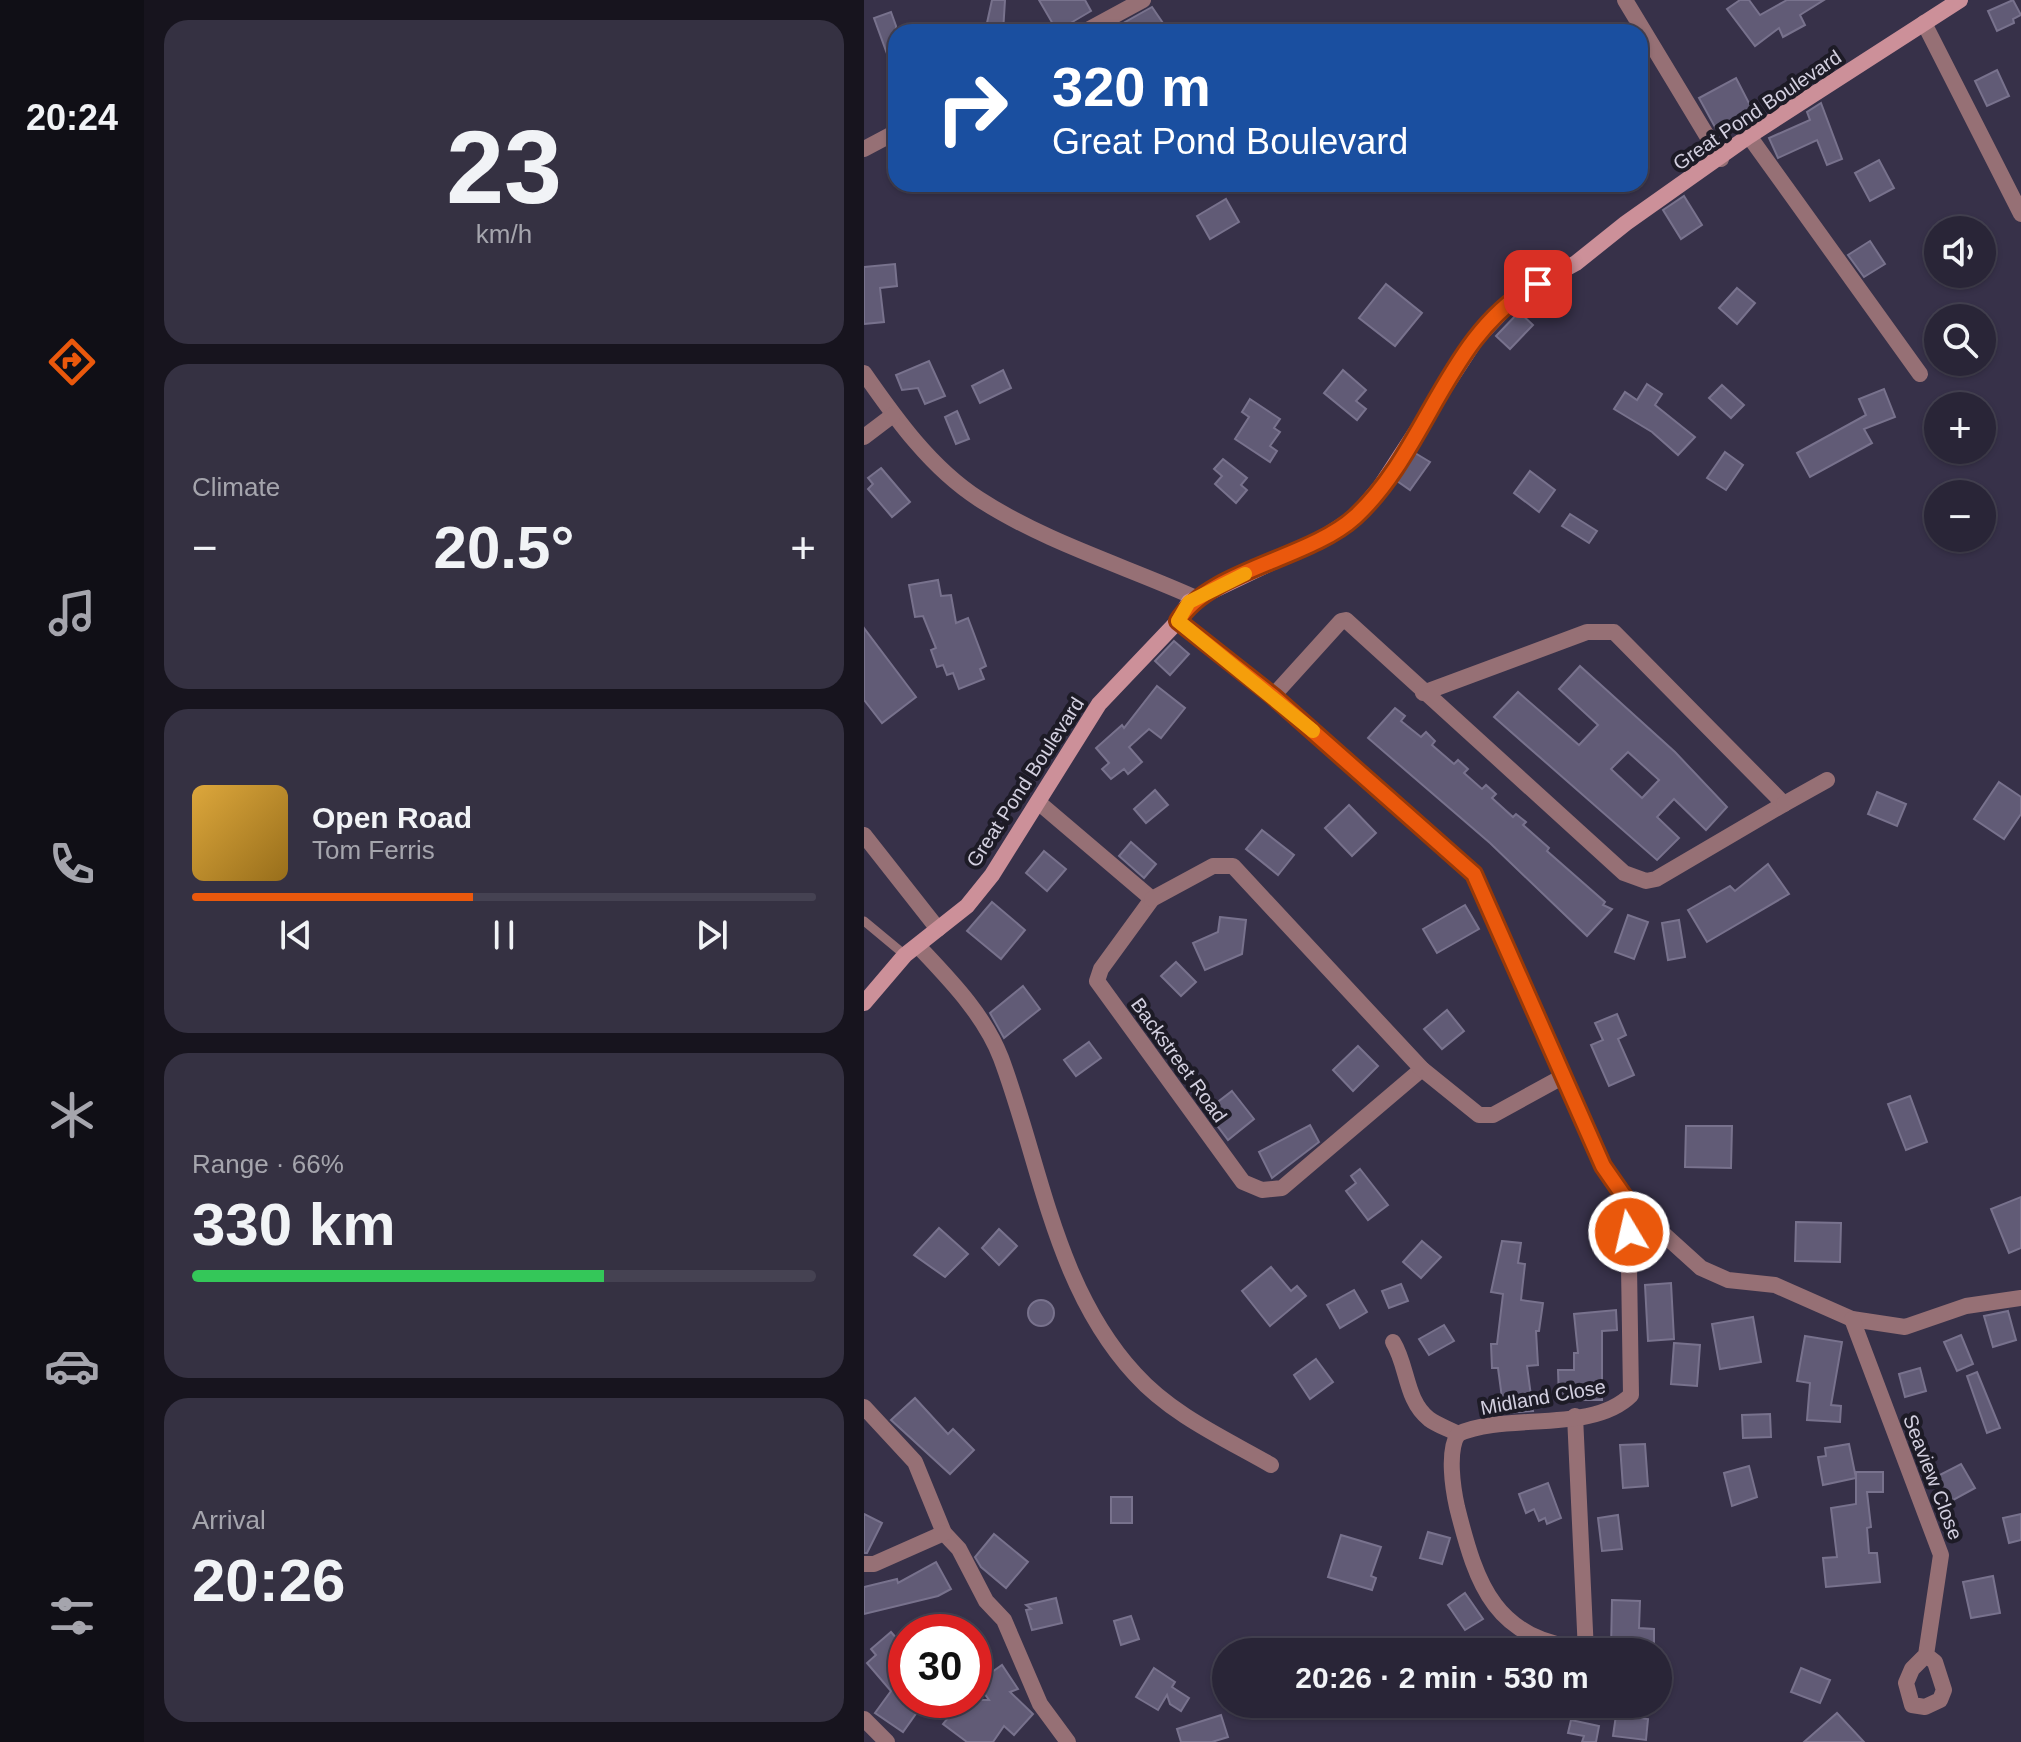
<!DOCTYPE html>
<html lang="en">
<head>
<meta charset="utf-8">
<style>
  :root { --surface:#292537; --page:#353142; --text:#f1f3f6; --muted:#a5a5ad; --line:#454252; --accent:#ea580c }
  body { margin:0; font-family:Helvetica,sans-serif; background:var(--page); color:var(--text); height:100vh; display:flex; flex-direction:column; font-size:30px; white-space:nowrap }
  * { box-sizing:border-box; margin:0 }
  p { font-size:26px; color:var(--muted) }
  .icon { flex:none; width:44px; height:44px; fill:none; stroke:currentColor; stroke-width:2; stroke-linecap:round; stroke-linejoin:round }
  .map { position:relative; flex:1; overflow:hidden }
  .panel { display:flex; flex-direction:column; gap:20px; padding:20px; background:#17141e; width:720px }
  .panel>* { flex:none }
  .guide { position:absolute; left:24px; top:24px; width:760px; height:168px; border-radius:24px; box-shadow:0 2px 6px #0004,0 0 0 2px var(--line); background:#1a4fa0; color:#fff; overflow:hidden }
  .controls { position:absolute; left:1060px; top:216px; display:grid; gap:16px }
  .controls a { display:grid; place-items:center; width:72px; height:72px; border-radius:50%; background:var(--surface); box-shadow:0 2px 6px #0004,0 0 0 2px var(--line); font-size:40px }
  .speed { position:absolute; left:24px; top:1614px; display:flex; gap:16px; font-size:40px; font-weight:700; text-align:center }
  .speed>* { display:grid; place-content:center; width:104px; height:104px; border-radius:50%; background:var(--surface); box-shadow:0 2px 6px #0004,0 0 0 2px var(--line); line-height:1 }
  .speed .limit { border:12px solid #d22; background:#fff; color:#111 }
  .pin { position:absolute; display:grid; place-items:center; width:68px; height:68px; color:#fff; margin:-34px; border-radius:16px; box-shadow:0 4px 12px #0006 }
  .me { position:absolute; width:88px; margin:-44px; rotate:351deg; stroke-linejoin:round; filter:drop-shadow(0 0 6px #0008) }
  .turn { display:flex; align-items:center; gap:28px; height:168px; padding:0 32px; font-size:36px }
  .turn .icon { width:104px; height:104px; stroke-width:2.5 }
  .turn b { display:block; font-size:56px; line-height:68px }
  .big { font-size:60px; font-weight:700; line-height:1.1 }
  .panel .card { flex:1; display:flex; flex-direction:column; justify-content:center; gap:12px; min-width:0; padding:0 28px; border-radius:24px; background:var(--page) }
  .panel .dial { align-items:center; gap:0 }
  .dial b { font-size:104px; line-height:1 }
  .song { display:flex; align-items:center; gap:24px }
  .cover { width:96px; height:96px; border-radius:12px; background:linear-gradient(135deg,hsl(40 70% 55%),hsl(40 70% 35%)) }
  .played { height:8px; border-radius:4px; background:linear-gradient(90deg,var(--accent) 45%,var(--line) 45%) }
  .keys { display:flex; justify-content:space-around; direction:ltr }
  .heat { display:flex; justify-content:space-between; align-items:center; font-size:44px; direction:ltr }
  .charge { height:12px; border-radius:6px; background:linear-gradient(90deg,#34c759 66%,var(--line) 0) }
  .trip { position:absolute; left:348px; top:1638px; width:460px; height:80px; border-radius:40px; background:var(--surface); box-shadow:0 2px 6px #0004,0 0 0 2px var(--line); font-weight:700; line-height:80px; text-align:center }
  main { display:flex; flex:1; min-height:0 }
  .dock { display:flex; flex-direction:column; width:144px; justify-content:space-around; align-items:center; background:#100f16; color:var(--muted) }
  .dock .icon { width:56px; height:56px }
  .dock .active { color:var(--accent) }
  .dock b { font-size:36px; color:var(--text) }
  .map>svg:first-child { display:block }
</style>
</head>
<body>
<main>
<nav class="dock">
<b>20:24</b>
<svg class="icon active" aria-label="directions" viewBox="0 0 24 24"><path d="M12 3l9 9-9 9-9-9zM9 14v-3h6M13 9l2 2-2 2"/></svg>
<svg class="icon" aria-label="music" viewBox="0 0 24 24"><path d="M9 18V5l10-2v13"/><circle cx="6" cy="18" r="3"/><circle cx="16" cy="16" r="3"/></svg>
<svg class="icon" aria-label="phone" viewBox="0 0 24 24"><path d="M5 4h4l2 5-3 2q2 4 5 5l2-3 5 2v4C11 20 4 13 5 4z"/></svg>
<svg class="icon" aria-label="climate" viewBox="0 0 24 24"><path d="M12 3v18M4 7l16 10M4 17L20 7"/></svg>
<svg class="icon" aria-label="car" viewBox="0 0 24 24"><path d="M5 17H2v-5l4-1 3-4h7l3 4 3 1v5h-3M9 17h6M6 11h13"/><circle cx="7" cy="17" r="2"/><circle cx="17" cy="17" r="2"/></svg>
<svg class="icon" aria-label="filters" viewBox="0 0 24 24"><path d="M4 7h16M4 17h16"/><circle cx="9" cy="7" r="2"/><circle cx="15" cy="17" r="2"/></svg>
</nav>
<section class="panel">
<div class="card dial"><b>23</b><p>km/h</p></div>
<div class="card"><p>Climate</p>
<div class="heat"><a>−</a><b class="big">20.5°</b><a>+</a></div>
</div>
<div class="card">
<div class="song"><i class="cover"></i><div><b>Open Road</b><p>Tom Ferris</p></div></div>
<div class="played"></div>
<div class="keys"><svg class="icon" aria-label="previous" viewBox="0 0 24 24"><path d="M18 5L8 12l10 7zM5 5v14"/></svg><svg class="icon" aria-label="pause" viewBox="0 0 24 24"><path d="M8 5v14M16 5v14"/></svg><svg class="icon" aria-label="next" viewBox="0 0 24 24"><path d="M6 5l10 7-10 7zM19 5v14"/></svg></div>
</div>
<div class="card"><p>Range · 66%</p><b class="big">330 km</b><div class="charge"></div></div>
<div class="card"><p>Arrival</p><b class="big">20:26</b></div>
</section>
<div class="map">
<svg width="1157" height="1742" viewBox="0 0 1157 1742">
  <rect width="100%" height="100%" fill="#373149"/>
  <g fill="#615b76" stroke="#78728d" stroke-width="2" fill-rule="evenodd">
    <polygon points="128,0 141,0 139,32 121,32"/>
    <polygon points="175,0 221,0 227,11 193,31"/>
    <polygon points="876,0 885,0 896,15 923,0 960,0 936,15 941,25 919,37 915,28 891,46 863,9"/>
    <polygon points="1149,0 1157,15 1149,19 1150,23 1133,31 1124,11"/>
    <polygon points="288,7 301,26 293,32 260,32 256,25"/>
    <polygon points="27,12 32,26 30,73 10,18"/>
    <polygon points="1133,70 1145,96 1123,106 1111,81"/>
    <polygon points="872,78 888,109 852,129 835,98"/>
    <polygon points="957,103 978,159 963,165 953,140 914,158 905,138 946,120 943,112"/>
    <polygon points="1015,160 1030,188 1006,201 991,173"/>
    <polygon points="820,196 838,225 817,239 799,210"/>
    <polygon points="362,199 375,222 346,239 333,216"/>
    <polygon points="1006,241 1021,264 1000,277 984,255"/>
    <polygon points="31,264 33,286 16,288 20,322 0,324 0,267"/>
    <polygon points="522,284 558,313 531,346 495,318"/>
    <polygon points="873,288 891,303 873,324 855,308"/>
    <polygon points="655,312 669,325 646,349 632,336"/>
    <polygon points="65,361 81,396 61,404 54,388 38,390 32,375"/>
    <polygon points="139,370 147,388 116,403 108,386"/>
    <polygon points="479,370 502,390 492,401 502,409 493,420 460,393"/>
    <polygon points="783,384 798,394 791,405 831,437 814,455 788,432 750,409 761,392 773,400"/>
    <polygon points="858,385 880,405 867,418 845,398"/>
    <polygon points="1020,389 1031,417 1000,429 1008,443 946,477 933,453 1002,415 995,399"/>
    <polygon points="386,399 416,419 410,428 416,432 406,446 413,451 406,462 371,439 385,417 378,412"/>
    <polygon points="93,411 105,439 92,444 81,417"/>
    <polygon points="861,452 879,465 862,490 843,478"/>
    <polygon points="551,453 566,462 546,490 533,481"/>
    <polygon points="359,459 383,478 377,485 383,490 372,503 351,484 358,476 350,469"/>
    <polygon points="17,468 46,502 28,517 4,489 9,484 4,478"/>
    <polygon points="666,471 691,490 675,512 650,493"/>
    <polygon points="706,514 733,531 725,543 698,526"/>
    <polygon points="74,580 77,596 87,595 92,623 104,618 122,666 116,669 120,679 95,689 89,673 83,675 79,665 73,667 67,650 72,648 59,616 51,617 45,585"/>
    <polygon points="0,628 52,697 18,723 0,700"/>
    <polygon points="310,641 325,654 306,675 291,661"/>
    <path d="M716,666L811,752L863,807L842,830L810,799L793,817L815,838L793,860L630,717L654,692L715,745L734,725L695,689ZM764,752L795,780L778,798L747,769Z"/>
    <polygon points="293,686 321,708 297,738 285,729 265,747 278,762 264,774 260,769 247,779 238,769 245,763 232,748 258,725 260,728"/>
    <polygon points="531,708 541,716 537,721 557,737 562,732 571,741 568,745 590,764 594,760 604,769 600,773 618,789 622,785 632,794 628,798 649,817 652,814 662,822 659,825 685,848 683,851 741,902 739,905 748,909 723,936 626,843 504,738"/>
    <polygon points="1135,782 1157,797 1157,814 1140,839 1110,819"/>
    <polygon points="291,790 304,805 282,823 270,809"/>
    <polygon points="1013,792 1042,804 1033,826 1004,814"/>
    <polygon points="485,805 512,833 488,856 461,828"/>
    <polygon points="398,830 430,855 414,875 382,849"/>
    <polygon points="267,842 292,864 280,878 255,856"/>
    <polygon points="180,851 202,869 183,891 162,873"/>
    <polygon points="904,864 925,894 843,942 824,910 866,886 871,891"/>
    <polygon points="128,902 161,930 137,959 103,931"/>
    <polygon points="601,905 615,929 573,953 559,929"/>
    <polygon points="764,915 784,922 770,959 751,952"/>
    <polygon points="356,917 382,920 378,954 341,970 329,943 354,932"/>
    <polygon points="815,920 821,957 804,960 798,923"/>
    <polygon points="312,962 332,982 317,996 297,976"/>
    <polygon points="159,986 176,1009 140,1038 126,1013"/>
    <polygon points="583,1010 600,1031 578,1049 560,1029"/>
    <polygon points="753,1014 762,1035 754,1039 770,1075 745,1086 727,1045 739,1040 731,1023"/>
    <polygon points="225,1042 237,1058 212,1076 200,1060"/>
    <polygon points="494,1046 514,1066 489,1091 469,1070"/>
    <polygon points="368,1091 390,1119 364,1140 342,1111"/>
    <polygon points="1046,1096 1063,1142 1042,1150 1024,1104"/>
    <polygon points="446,1125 455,1142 408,1178 395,1152"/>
    <polygon points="822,1126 868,1126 867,1168 821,1167"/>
    <polygon points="496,1169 524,1205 504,1220 482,1191 492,1183 487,1176"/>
    <polygon points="1157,1197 1157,1248 1145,1253 1127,1209"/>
    <polygon points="932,1222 977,1223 976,1262 931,1261"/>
    <polygon points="75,1228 104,1254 81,1277 50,1255"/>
    <polygon points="135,1229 153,1246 135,1265 118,1248"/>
    <polygon points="558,1241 577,1257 557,1278 539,1262"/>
    <polygon points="638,1241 657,1243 654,1263 661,1264 657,1300 679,1303 675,1331 672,1331 674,1365 663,1366 669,1411 640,1413 634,1368 628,1368 627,1344 633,1344 639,1294 627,1292"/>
    <polygon points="407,1267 427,1291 433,1286 442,1296 406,1326 378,1291"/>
    <polygon points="807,1283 810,1339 784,1341 781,1285"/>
    <polygon points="537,1284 544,1301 525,1308 518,1291"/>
    <polygon points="490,1290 503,1312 476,1328 463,1305"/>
    <circle cx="177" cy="1313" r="13"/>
    <polygon points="752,1310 753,1330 738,1331 738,1400 695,1400 694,1370 710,1370 710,1353 714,1353 710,1314"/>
    <polygon points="1144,1311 1152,1340 1129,1347 1120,1316"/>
    <polygon points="889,1317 897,1362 856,1369 848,1324"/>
    <polygon points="580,1325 590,1341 565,1355 555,1339"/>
    <polygon points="1097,1335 1109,1364 1093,1371 1080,1342"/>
    <polygon points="941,1336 978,1342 967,1405 977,1406 976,1422 943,1420 946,1383 933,1381"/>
    <polygon points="810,1343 836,1345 833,1386 807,1384"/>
    <polygon points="452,1359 469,1382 446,1399 430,1375"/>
    <polygon points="1056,1368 1062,1391 1041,1397 1035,1374"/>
    <polygon points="1113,1372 1136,1428 1123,1433 1103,1376"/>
    <polygon points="51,1398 84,1434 89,1429 110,1450 86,1474 27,1420"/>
    <polygon points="906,1414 907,1437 879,1438 878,1415"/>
    <polygon points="781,1444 784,1486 759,1488 756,1445"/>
    <polygon points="985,1444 992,1478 959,1485 954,1457 962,1456 961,1448"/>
    <polygon points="1097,1464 1111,1488 1082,1504 1068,1479"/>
    <polygon points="885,1466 893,1497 868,1506 860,1473"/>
    <polygon points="992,1472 1019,1472 1019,1492 1003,1492 1007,1527 1003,1528 1005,1553 1013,1553 1016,1582 962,1587 959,1558 973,1557 967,1508 992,1504"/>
    <polygon points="684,1483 697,1518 683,1524 681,1518 675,1521 670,1509 662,1513 655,1494"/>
    <rect x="247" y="1497" width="21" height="26"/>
    <polygon points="0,1514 18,1523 3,1553 0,1553"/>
    <polygon points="1157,1514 1157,1540 1145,1543 1139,1518"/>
    <polygon points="754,1515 758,1549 738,1551 734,1518"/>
    <polygon points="564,1532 586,1538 578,1564 556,1558"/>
    <polygon points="130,1534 164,1562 142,1588 117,1567 111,1557"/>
    <polygon points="477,1535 517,1547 507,1576 512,1578 508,1590 464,1577"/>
    <polygon points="72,1562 87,1589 74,1596 0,1614 0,1587 33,1579 34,1583"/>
    <polygon points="1129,1576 1136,1613 1107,1618 1099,1582"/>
    <polygon points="601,1593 619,1619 601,1630 584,1605"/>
    <polygon points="192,1598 198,1623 168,1630 162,1610 167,1609 162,1605"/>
    <polygon points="748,1600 776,1601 775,1628 790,1629 790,1651 750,1652 747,1648"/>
    <polygon points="267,1616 275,1639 257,1645 250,1621"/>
    <polygon points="27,1632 42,1649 42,1700 125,1700 110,1679 110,1671 121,1663 128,1672 138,1665 154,1689 146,1692 169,1714 150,1735 140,1726 129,1742 103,1742 79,1724 84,1718 61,1701 39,1732 11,1713 27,1691 3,1663 12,1655 7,1649"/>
    <polygon points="290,1668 311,1682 308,1687 325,1698 317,1711 306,1704 303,1695 294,1710 272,1697"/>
    <polygon points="937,1668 966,1680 956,1703 927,1692"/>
    <polygon points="973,1713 1000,1742 940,1742"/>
    <polygon points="357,1715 364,1737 348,1742 317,1742 313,1729"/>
    <polygon points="752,1715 784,1719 782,1740 749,1736"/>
    <polygon points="707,1720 735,1726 732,1742 718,1742 720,1736 704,1733"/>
  </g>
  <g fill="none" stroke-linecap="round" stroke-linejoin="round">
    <polyline stroke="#967075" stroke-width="9" points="0,921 41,955"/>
    <g stroke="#967075" stroke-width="16">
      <polyline points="761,0 857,159"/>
      <polyline points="1060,23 1157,214"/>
      <polyline points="220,32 279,0"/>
      <polyline points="885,136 1056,374"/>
      <polyline points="0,149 32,132"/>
      <path d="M0,373C32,419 67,468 115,499C181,542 261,566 332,598"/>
      <polyline points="0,437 29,415"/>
      <polyline points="314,621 409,696 610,874 739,1166 764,1202 837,1268 864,1280 911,1285 988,1319 1041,1327 1102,1306 1157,1298"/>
      <polyline points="409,696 477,621 482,620 760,873 782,881 792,879 920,804 750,632 723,632 559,693"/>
      <polyline points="174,802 288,899 237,969 233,981 379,1182 398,1190 418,1188 558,1069"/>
      <polyline points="920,804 963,780"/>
      <polyline points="0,835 74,929"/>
      <polyline points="288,899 349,866 369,866 558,1069 615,1115 629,1115 700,1076"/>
      <path d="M54,946C85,979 120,1014 137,1058C177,1165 191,1287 271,1374C308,1415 360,1438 407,1465"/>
      <polyline points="988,1319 1077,1555 1062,1655 1048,1669 1042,1683 1048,1705 1061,1707 1076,1700 1080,1690 1071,1662 1062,1655"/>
      <path d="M529,1342C544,1366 541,1400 565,1419C573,1425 585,1429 594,1434"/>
      <polyline points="0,1407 51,1462 80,1533 95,1549 122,1601 140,1620 176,1704 204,1742"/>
      <polyline points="711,1416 722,1652"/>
      <path d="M594,1434C641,1412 728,1434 767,1395L764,1202"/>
      <path d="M594,1434C583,1451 589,1489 593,1507C613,1587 631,1640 722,1649"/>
      <polyline points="0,1564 10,1564 80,1533"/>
      <polyline points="0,1719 23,1742"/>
    </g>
    <polyline stroke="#cc9099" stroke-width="16" points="0,1003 41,955 103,906 128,875 235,704 314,621 325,602 457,539 491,517 516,487 613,338 655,294 712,263 762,223 885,136 1096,0"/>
  </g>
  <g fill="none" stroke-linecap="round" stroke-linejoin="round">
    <defs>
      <path id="route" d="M674,284C583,332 564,450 491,517C445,559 345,570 314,621L409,696L610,874L739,1166L764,1202L765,1232"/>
    </defs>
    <use href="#route" stroke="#983908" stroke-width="20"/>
    <use href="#route" stroke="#ea580c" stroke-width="14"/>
    <polyline stroke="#f59e0b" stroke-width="14" points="381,574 325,602 314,621 449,731"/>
  </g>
  <g text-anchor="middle" stroke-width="8" stroke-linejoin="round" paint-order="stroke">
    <g font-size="20" fill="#d3d0e0" stroke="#1d1b26">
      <text transform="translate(893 110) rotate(-34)" y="7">Great Pond Boulevard</text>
      <text transform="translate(161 782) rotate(-57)" y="7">Great Pond Boulevard</text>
      <text transform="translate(315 1060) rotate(54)" y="7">Backstreet Road</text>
      <text transform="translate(679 1397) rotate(-10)" y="7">Midland Close</text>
      <text transform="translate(1069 1477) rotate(69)" y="7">Seaview Close</text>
    </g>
  </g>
</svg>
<div class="controls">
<a><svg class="icon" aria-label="sound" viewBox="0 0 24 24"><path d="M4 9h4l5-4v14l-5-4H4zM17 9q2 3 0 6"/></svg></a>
<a><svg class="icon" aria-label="search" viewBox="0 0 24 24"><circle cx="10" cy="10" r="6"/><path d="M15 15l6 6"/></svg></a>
<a>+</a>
<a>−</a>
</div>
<div class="speed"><div class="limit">30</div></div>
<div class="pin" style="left:674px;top:284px;background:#d93025"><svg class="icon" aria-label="arrive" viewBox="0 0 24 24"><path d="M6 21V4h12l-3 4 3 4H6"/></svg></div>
<svg class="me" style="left:765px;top:1232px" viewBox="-20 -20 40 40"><circle r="17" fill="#ea580c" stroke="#fff" stroke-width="3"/><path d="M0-11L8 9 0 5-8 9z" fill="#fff"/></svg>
<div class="trip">20:26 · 2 min · 530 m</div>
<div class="guide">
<div class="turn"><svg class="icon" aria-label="right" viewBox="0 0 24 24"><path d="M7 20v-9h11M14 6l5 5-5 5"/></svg><div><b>320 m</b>Great Pond Boulevard</div></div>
</div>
</div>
</main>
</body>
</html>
